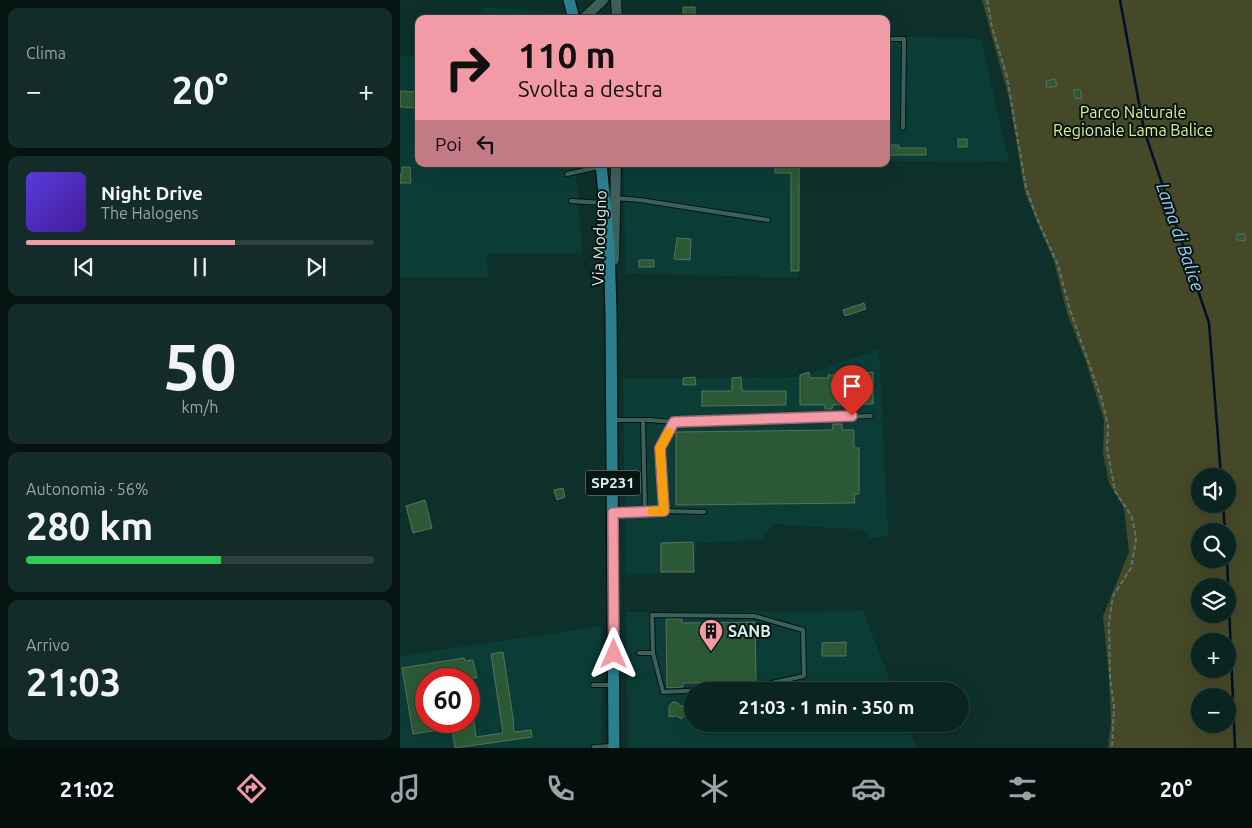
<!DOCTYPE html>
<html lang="it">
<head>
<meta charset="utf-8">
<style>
  :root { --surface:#0a2420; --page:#132c29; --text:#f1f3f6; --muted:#99a4a5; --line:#2a413e; --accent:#f39aa7 }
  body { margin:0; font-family:Ubuntu,sans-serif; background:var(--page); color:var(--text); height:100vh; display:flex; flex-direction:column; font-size:19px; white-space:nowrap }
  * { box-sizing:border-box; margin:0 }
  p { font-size:16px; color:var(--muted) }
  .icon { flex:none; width:28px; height:28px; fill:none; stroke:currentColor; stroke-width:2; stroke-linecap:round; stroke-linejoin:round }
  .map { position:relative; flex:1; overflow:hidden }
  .panel { display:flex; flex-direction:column; gap:8px; padding:8px; background:#061412; width:400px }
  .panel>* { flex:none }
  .top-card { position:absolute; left:15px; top:15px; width:475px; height:152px; border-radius:10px; box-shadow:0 5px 20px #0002,0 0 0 1px var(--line); background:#f39aa7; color:#111; overflow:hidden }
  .tools { position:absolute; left:791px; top:468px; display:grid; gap:10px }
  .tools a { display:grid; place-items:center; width:45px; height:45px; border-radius:50%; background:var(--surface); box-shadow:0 5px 20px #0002,0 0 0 1px var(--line); font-size:25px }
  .speed { position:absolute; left:15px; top:668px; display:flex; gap:10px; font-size:25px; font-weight:700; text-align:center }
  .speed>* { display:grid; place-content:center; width:65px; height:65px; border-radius:50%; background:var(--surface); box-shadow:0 5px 20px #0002,0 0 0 1px var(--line); line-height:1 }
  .speed .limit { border:8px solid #d22; background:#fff; color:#111 }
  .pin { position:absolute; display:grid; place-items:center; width:42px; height:42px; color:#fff; margin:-51px -21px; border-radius:50% 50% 50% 0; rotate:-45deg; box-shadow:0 0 5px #0007 }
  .pin .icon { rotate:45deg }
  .me { position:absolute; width:55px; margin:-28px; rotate:0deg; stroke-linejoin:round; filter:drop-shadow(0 0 4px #0008) }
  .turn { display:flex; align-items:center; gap:18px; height:105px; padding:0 20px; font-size:22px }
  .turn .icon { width:65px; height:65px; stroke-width:2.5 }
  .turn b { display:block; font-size:35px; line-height:42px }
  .then { display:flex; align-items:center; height:48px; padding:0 20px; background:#0003; gap:10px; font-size:19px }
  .big { font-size:38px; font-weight:600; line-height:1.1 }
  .panel .widget { flex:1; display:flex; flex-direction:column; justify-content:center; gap:8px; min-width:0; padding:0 18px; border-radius:10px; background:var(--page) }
  .panel .dial { align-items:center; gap:0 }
  .dial b { font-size:65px; line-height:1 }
  .song { display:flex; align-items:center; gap:15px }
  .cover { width:60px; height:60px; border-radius:8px; background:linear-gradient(135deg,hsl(250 70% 55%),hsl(260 70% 35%)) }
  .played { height:5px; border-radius:2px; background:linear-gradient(90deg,var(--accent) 60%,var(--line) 60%) }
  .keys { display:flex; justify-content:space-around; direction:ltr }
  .heat { display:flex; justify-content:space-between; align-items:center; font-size:28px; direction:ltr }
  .charge { height:8px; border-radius:4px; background:linear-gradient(90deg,#34c759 56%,var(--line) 0) }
  .trip { position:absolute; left:284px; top:682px; width:285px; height:50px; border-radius:25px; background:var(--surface); box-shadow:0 5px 20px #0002,0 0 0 1px var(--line); font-weight:600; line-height:50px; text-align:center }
  .menu { display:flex; height:80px; justify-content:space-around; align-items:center; background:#040e0d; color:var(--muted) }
  .menu .icon { width:35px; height:35px }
  .menu .current { color:var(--accent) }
  .menu b { font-size:22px; color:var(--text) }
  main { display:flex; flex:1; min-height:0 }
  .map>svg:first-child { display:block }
</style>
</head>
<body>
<main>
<section class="panel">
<div class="widget"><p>Clima</p>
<div class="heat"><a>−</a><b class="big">20°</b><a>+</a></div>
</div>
<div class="widget">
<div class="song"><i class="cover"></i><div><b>Night Drive</b><p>The Halogens</p></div></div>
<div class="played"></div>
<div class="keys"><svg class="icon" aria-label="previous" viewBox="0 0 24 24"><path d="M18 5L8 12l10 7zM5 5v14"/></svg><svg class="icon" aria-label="pause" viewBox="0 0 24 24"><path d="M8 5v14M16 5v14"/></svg><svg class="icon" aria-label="next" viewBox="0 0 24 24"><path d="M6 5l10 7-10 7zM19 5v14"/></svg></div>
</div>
<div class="widget dial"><b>50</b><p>km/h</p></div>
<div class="widget"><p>Autonomia · 56%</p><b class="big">280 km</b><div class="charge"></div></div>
<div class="widget"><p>Arrivo</p><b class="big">21:03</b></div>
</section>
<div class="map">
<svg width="852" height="748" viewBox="0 0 852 748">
  <rect width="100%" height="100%" fill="#0e302b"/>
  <g fill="#0c3c36" fill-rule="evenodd">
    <polygon points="84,7 155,13 156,19 83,19"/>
    <polygon points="486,36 581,39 609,162 486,161"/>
    <polygon points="0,56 19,56 19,164 175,164 183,253 87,253 88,277 0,277"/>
    <polygon points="224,164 400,164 398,278 225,273"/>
    <polygon points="479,349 488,536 468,538 467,530 373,524 361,540 297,543 293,572 226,575 223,379 400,377"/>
    <polygon points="463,611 494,691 292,691 292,724 507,724 517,748 228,748 226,612"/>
    <path d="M201,626L202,748H0V656ZM26,679H69V721H26Z"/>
  </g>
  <path fill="#454927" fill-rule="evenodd" d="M582,0H852V748H708L711,722L709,676L703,616L729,552L724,508L709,483L703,453L704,420L686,362L667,313L654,261L625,193L609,98ZM800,476H828V504H800ZM800,531H828V559H800ZM800,586H828V614H800ZM800,641H828V669H800ZM800,696H828V724H800Z"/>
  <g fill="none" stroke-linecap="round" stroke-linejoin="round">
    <g stroke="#000f2a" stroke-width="2.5">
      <polyline points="720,0 744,130 809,323 821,476"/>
      <polyline points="823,504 825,531"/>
      <polyline points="827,559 835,748"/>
    </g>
  </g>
  <g fill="#2c5935" stroke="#5a705d">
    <polygon points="283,7 295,7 295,17 283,16"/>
    <polygon points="655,79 657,86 647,88 646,81"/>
    <polygon points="680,89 682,98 676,99 673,90"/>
    <polygon points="0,91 19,92 19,108 0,107"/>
    <rect x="558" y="139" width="9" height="8"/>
    <polygon points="491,145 499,145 499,148 526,148 526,155 490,155"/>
    <polygon points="375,164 399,164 399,271 391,271 391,173 375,173"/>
    <polygon points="2,167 10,167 11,183 0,183 0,174 2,174"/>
    <polygon points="837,234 845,234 845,241 837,240"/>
    <polygon points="277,238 291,239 290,260 274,259"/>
    <rect x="239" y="260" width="15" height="7"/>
    <polygon points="464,303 466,309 445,316 443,310"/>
    <polygon points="409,372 410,378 428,378 428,375 435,375 435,378 463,378 463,373 473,372 473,404 433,405 432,409 425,409 425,405 400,405 400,375"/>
    <polygon points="295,377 296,385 283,385 283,378"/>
    <polygon points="341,377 342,391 386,391 386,405 302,406 302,391 332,391 332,378"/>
    <polygon points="433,424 442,424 442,430 454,430 454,448 459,448 459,494 454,494 455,503 276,505 276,432 432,430"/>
    <polygon points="163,488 165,497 157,500 154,490"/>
    <polygon points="25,500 32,528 13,533 6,506"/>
    <polygon points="293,542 294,572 261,572 261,543"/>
    <polygon points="266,619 282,619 282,623 355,622 356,682 283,683 283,687 267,688"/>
    <polygon points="446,642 446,656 422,656 422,643"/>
    <polygon points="103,652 113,718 114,732 131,730 132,737 55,748 52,728 13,734 2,668 64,658 65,661 73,660 77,678 26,679 26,721 74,721 76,737 103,733 91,654"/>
    <polygon points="273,702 276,702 292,713 292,715 285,715 281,719 277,716 269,717 269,706"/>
  </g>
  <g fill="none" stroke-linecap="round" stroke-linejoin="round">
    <defs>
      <g id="lane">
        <polyline points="486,39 504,39 503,128"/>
        <polyline points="167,174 199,167"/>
        <polyline points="216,198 240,200 368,220"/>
        <polyline points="171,201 204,203"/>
        <polyline points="214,420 250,420 274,422"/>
        <polyline points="243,420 245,511"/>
        <polyline points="264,511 304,512"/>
        <polyline points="215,512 264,511 261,448 274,422 471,416"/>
        <polyline points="239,653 253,653 252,615 354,616 403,630 404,676 349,688 263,692 253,653"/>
        <polyline points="193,685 212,685"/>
        <polyline points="194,747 212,746"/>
      </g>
      <g id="secondary">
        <polyline points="216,0 217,19"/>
        <polyline points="183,19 203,0"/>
        <polyline points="214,260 216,164"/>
      </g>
      <g id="primary">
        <polyline points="169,0 174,19"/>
        <polyline points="201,164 209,244 211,313 214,748"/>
      </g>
    </defs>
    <use href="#lane" stroke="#001613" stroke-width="6"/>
    <use href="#secondary" stroke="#001613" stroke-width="12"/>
    <use href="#primary" stroke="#001613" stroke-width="14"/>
    <polyline stroke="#597570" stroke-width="2" stroke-dasharray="5 2.5" stroke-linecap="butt" points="587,0 592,27 607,77 626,188 638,221 658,265 670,310 701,397 708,425 707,448 715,491 732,517 736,539 731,568 713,596 709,622 710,678 714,706 712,748"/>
    <use href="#lane" stroke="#3e605a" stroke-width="4"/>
    <use href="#secondary" stroke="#3e605a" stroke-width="10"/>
    <use href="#primary" stroke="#2b808e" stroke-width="11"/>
  </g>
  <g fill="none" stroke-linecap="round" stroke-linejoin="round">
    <defs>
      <polyline id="route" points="214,654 213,513 264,511 260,448 274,422 452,416"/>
    </defs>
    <use href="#route" stroke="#9e646d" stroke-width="12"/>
    <use href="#route" stroke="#f39aa7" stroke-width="9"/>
    <polyline stroke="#f59e0b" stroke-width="9" points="252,511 264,511 260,448 269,432"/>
  </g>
  <defs>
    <symbol id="building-pin" viewBox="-11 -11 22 30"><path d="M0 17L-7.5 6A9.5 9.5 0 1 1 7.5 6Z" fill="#f39aa7" stroke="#071513"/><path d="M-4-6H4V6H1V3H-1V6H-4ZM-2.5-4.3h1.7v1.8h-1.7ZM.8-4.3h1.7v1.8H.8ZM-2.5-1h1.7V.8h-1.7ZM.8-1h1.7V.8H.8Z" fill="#111"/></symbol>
  </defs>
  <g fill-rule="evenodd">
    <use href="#building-pin" x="297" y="617" width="28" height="38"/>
  </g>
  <g text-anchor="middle" stroke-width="4" stroke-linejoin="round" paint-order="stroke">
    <rect fill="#071513" stroke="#9bacaa" stroke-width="1" x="185.5" y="470.5" width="55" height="25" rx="4"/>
    <g font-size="15" font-weight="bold" fill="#dbedea">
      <text x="213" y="488">SP231</text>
    </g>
    <g font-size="16" fill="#e3ed98" stroke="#071513">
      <text x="733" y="118">Parco Naturale<tspan x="733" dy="18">Regionale Lama Balice</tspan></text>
    </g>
    <g font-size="16" fill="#dbedea" stroke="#071513">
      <text transform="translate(199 238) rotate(-88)" y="6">Via Modugno</text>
    </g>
    <g font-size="16" font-weight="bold" fill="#dbedea" stroke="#071513" text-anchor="start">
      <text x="328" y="637">SANB</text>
    </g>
    <g font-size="18" font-style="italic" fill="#9dcafd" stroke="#071513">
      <text transform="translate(780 237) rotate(71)" y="6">Lama di Balice</text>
    </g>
  </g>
</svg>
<div class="tools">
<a><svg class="icon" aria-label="sound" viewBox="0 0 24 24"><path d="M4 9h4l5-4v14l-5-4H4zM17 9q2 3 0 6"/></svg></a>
<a><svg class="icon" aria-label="search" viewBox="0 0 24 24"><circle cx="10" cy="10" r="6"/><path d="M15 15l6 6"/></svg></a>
<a><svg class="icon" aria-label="layers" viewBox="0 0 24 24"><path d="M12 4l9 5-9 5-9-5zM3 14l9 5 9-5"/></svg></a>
<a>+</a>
<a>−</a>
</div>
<div class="speed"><div class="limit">60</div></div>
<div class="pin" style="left:452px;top:416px;background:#d93025"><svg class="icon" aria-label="arrive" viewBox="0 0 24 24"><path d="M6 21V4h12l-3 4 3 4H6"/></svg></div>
<svg class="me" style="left:214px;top:654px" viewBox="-20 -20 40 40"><path d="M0-17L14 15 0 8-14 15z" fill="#f39aa7" stroke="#fff" stroke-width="4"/></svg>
<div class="trip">21:03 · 1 min · 350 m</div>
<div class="top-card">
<div class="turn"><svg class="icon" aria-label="right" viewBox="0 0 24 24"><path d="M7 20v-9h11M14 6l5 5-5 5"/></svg><div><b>110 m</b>Svolta a destra</div></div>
<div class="then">Poi<svg class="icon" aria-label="left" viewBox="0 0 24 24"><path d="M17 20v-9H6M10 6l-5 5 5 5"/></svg></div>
</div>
</div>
</main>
<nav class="menu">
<b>21:02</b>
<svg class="icon current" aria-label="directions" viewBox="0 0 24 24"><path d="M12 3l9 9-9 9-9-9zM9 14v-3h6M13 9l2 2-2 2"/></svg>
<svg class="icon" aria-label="music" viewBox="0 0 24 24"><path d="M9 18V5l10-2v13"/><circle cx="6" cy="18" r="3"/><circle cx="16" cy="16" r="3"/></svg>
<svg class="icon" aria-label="phone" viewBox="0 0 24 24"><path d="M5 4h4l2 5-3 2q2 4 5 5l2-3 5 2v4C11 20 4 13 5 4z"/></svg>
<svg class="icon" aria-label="climate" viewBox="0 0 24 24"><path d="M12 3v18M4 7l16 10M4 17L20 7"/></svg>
<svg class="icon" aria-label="car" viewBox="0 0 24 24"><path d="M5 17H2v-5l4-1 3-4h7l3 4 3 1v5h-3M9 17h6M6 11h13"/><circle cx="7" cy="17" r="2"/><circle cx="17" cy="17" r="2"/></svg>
<svg class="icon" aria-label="filters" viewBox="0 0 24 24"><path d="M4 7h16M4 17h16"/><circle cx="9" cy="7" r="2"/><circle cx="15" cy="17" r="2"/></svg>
<b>20°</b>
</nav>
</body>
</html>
